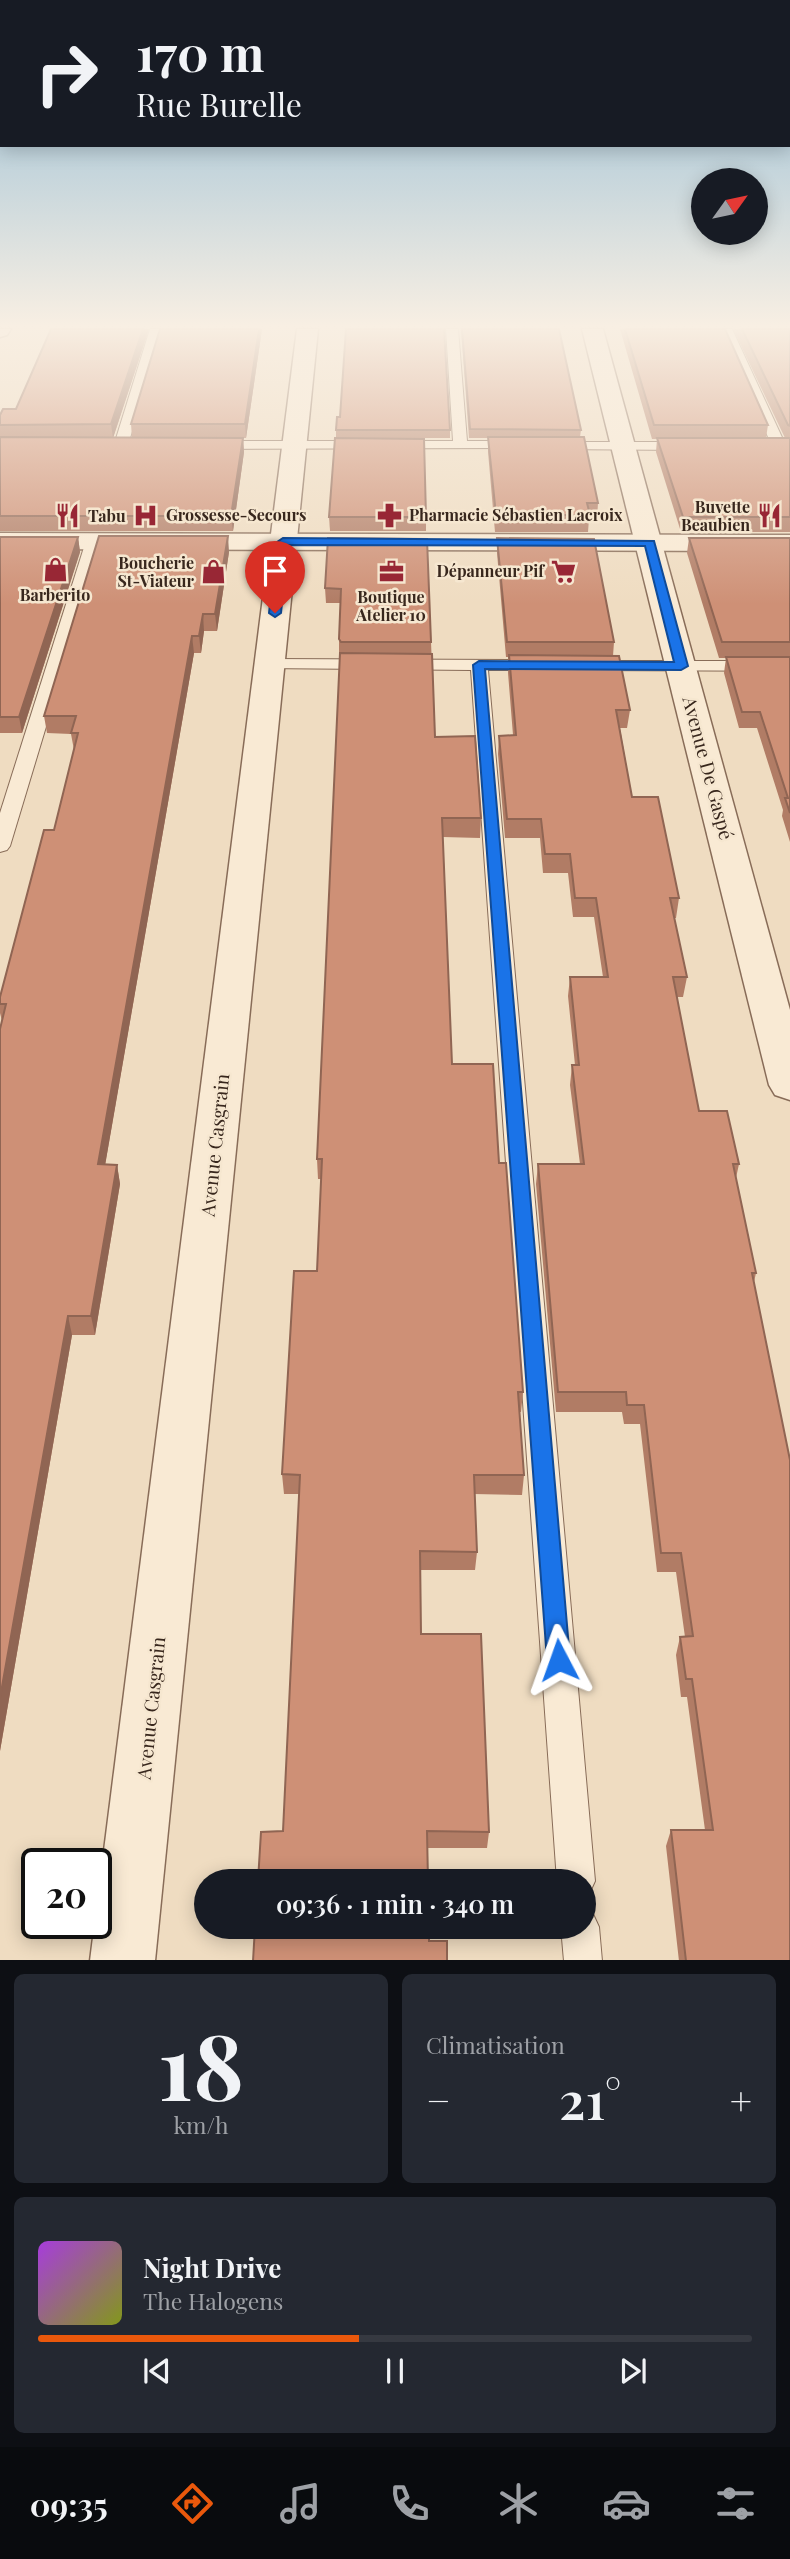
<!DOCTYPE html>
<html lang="fr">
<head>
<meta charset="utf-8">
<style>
  :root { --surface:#171b24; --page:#242831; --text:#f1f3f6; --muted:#9ea1a6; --line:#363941; --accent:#ea580c }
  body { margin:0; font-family:"Playfair Display",serif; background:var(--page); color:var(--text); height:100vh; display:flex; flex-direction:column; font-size:26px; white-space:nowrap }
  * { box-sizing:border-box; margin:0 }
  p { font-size:23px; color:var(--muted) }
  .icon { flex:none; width:38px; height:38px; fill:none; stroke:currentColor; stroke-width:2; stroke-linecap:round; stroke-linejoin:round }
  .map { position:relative; height:1960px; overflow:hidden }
  .drawer { display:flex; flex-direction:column; gap:14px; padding:14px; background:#0d0f14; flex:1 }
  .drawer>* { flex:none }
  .banner { position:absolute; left:0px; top:0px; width:791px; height:147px; box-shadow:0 4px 18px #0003; background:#171b24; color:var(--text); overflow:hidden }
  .needle { width:46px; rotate:57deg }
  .controls { position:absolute; left:691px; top:168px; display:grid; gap:14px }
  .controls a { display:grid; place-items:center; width:77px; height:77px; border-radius:50%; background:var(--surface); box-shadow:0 4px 18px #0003; font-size:35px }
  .speed { position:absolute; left:21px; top:1848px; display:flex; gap:14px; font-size:35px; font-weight:700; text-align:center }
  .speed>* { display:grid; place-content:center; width:91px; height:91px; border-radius:50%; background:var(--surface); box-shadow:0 4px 18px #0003; line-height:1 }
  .speed .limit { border:4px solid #111; border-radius:10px; background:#fff; color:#111 }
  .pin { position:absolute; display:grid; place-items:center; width:60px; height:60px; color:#fff; margin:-72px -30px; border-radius:50% 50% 50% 0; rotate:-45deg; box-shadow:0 0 7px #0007 }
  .pin .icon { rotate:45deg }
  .me { position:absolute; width:77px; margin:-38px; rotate:356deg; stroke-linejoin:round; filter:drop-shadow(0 0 5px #0008) }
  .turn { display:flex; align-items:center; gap:24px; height:147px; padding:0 21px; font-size:32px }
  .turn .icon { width:91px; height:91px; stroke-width:2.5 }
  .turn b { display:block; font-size:49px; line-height:60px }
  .big { font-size:52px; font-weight:600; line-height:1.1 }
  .drawer .widget { flex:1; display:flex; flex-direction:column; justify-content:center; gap:10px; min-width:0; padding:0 24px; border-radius:10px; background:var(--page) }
  .drawer .dial { align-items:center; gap:0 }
  .dial b { font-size:91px; line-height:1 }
  .song { display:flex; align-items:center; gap:21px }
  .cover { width:84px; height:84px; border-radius:10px; background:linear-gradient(135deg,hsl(280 70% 55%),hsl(70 70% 35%)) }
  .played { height:7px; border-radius:4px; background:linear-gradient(90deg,var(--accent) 45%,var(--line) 45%) }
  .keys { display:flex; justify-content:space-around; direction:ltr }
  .heat { display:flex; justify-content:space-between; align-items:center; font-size:38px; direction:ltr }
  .drawer .tiles { flex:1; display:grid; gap:14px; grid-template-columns:1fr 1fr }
  .widget:last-child { grid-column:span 2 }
  .trip { position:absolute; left:194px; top:1869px; width:402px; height:70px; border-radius:35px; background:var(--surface); box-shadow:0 4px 18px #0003; font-weight:600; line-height:70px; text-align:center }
  .tabs { display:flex; height:112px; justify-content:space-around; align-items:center; background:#090b0e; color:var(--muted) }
  .tabs .icon { width:49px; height:49px }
  .tabs .current { color:var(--accent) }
  .tabs b { font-size:32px; color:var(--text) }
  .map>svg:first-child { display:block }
</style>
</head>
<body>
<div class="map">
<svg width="790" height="1961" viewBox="0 0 790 1961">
  <rect width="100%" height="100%" fill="#efdcc1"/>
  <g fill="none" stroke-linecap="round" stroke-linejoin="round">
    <defs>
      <g id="service">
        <polygon points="150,329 162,329 128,445 121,449 116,448 114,445"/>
        <polygon points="446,329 458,329 467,441 517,441 522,442 522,448 212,449 205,445 212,441 453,441"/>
        <polygon points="720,329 732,329 786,446 784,449 774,449 772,446"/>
        <polygon points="555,442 685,442 692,446 685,450 550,449 548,446"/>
        <polygon points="94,536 102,541 10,846 7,850 0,852 0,813 86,541"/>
        <polygon points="269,659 538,660 547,665 538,670 488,670 595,1881 589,1894 584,1896 584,1881 557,1881 471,670 263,668 260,664"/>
        <polygon points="590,661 790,661 790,671 584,670 581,666"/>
        <polygon points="584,1910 593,1914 599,1927 602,1961 564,1961 561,1927 584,1927"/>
      </g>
      <g id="minor">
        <polygon points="0,329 11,329 7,335 0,337"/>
        <polygon points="297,329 318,329 155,1961 90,1961"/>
        <polygon points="582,329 603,329 790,1010 790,1100 775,1095 769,1085"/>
      </g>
      <polygon id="tertiary" points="0,533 790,535 790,551 0,549"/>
    </defs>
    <use href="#service" stroke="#886c58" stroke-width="2"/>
    <use href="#minor" stroke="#886c58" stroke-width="3"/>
    <use href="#tertiary" stroke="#886c58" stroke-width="3"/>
    <use href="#service" fill="#f9ead4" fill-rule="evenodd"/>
    <use href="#minor" fill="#f9ead4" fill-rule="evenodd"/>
    <use href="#tertiary" fill="#f9ead4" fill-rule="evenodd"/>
  </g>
  <g fill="#b17c65">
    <polygon points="51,329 149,329 113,438 132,438 131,424 262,329 246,438 243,438 244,452 233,531 0,531 0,425 16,409"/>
    <polygon points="461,329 559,329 581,430 580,437 598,503 597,519 589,519 588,532 495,532 488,452 488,438 469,438"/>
    <polygon points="620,329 725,329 768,425 766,438 785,438 733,329 790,329 790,532 681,532 656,452 657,439 652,439"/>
    <polygon points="340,417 450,430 450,438 336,438 336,430"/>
    <polygon points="329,517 426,517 426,531 330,531"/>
    <polygon points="0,537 78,537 80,552 22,733 0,733"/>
    <polygon points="328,538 431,642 435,737 481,818 480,838 443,837 452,1064 499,1163 523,1392 521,1412 519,1412 524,1475 522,1495 474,1494 477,1552 475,1570 420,1570 421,1634 489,1832 487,1848 428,1848 283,1831 299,1494 284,1494 282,1474 317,1271 321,1179 318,1179 317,1159 340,655 339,654 339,639 341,603 326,603 325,588"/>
    <polygon points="497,538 614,642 613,656 630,710 627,728 620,728 632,797 679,898 676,918 674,918 687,977 683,997 677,997 699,1111 739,1164 736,1178 756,1273 754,1282 790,1961 679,1961 666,1846 671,1830 705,1830 687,1697 681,1697 676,1655 680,1637 685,1637 676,1572 657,1572 640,1424 624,1424 622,1412 556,1412 536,1184 538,1164 580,1164 570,1085 572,1065 575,1065 568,996 570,977 603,977 594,917 573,917 568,873 543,873 540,838 505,838 498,754 499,736 513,735 508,673 508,657 506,657 497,553"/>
    <polygon points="689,538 790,538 790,842 782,816 783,810 757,728 739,728 724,673 726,658 719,658 687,553"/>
    <polygon points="229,552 217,631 204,631 201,653 194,653 105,1165 117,1165 120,1184 95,1335 72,1335 0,1751 2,1021 0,1013 0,997 54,830 74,750 71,734 47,733 44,716"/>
  </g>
  <g fill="#906553">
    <polygon points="143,329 149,329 113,438 111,424"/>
    <polygon points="259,329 262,329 246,438 245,424"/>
    <polygon points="243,438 244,452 233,531 231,516"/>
    <polygon points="228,536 229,552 217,631 215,614"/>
    <polygon points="78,537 80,552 22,733 19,717"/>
    <polygon points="203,614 204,631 201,653 199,636"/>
    <polygon points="192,636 194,653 102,1183 98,1164"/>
    <polygon points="117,1165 120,1184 95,1335 91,1316"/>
    <polygon points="68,1316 72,1335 0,1751 0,1698"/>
  </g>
  <g fill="#ce9076" stroke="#906553" stroke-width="2">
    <polygon points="51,329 143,329 111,424 0,425 0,415 3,409 16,409"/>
    <polygon points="160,329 259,329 245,424 131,424"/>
    <polygon points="346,329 444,329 450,430 336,430 337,417 340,417"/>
    <polygon points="462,329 559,329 581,430 470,429"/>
    <polygon points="625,329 725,329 768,425 654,425"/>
    <polygon points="742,329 790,329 790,426 788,425"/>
    <polygon points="0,437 243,438 231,516 0,516"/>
    <polygon points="488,437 584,437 598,503 587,503 590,515 496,515"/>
    <polygon points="335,438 424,439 426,517 329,517"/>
    <polygon points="657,438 790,438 790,517 683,517"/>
    <polygon points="99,536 228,536 215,614 203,614 199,636 192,636 98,1164 117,1165 91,1316 68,1316 0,1698 0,1029 6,1004 0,1004 0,997 44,830 54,830 78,733 71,733 76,716 44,716"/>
    <polygon points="0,537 78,537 19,717 0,717"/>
    <polygon points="328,538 427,539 431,642 341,642 339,639 341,589 325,588"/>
    <polygon points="497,538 594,539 614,642 507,642"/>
    <polygon points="689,538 790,538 790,642 722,642"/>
    <polygon points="340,653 432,654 435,737 475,736 481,818 442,818 452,1064 493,1064 499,1163 506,1163 523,1392 518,1392 524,1475 474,1475 477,1552 420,1551 421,1634 481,1634 489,1832 427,1831 428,1881 258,1881 261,1832 283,1831 300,1475 282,1474 294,1271 317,1271 322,1159 317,1159"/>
    <polygon points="509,655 619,656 630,710 616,710 632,797 658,797 679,898 670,898 687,977 673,977 699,1111 727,1111 739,1164 733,1164 756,1273 752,1273 790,1460 790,1961 686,1961 671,1830 713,1830 692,1679 686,1679 680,1637 693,1636 681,1553 661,1553 644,1405 627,1405 626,1392 558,1392 538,1164 584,1164 572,1065 579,1065 570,977 608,977 596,898 575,898 570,854 545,854 541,819 507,819 499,736 516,735"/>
    <polygon points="726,657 790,657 790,813 785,798 788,798 760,712 742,712"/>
    <polygon points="255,1927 429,1927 429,1941 447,1941 447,1961 253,1961"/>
  </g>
  <linearGradient id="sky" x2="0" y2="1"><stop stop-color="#8db9d4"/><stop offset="0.54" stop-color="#f8efe3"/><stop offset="1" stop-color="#f8efe3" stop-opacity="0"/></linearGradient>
  <rect width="790" height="604" fill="url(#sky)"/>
  <polygon fill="#1a73e8" stroke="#114b97" stroke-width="2" points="283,538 654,541 688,666 681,670 485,669 570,1660 567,1668 559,1672 550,1668 547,1660 473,665 479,661 674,662 645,546 288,545 281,613 275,617 269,613 277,542"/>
  <defs>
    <symbol id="hospital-bare" viewBox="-9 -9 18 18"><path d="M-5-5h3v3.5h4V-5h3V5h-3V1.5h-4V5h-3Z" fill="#982735" stroke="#f6e7d0" stroke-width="2.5" paint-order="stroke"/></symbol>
    <symbol id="pharmacy-bare" viewBox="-9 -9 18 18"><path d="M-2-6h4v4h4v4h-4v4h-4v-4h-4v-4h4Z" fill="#982735" stroke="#f6e7d0" stroke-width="2.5" paint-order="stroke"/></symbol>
    <symbol id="restaurant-bare" viewBox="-9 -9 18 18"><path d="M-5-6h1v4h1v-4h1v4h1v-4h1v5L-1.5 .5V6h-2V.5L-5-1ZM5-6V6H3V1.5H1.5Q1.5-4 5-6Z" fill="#982735" stroke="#f6e7d0" stroke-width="2.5" paint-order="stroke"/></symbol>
    <symbol id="shop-bare" viewBox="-9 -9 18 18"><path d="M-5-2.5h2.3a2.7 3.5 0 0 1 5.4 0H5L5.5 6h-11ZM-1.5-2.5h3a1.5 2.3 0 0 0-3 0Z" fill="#982735" stroke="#f6e7d0" stroke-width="2.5" paint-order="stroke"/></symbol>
    <symbol id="office-bare" viewBox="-9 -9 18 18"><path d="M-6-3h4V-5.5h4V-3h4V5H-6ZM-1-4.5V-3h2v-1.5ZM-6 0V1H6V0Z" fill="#982735" stroke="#f6e7d0" stroke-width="2.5" paint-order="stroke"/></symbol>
    <symbol id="supermarket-bare" viewBox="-9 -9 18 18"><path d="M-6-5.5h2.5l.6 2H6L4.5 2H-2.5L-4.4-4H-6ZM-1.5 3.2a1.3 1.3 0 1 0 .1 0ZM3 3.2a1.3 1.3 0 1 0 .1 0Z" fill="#982735" stroke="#f6e7d0" stroke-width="2.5" paint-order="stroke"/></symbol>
  </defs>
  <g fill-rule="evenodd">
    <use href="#hospital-bare" x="128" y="498" width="35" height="35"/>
    <use href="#pharmacy-bare" x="372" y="498" width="35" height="35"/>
    <use href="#restaurant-bare" x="50" y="498" width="35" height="35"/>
    <use href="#restaurant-bare" x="752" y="498" width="35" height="35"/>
    <use href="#shop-bare" x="38" y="552" width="35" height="35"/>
    <use href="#office-bare" x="374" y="554" width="35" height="35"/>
    <use href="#supermarket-bare" x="546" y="554" width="35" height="35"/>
    <use href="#shop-bare" x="196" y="554" width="35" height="35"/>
  </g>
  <g text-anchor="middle" stroke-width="5" stroke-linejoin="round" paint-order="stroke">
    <g font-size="16" font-weight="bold" fill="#38271d" stroke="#f6e7d0" text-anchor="end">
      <text x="750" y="513">Buvette<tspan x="750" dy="18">Beaubien</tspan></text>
      <text x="166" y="521" text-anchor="start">Grossesse-Secours</text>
      <text x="409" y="521" text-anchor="start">Pharmacie Sébastien Lacroix</text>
      <text x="88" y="522" text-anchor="start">Tabu</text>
      <text x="194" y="569">Boucherie<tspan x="194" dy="18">St-Viateur</tspan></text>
      <text x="544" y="577">Dépanneur Pif</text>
      <text x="55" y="601" text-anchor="middle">Barberito</text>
      <text x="391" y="603" text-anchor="middle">Boutique<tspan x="391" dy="18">Atelier 10</tspan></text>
    </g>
    <g font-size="19" fill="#38271d" stroke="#f6e7d0">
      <text transform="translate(708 768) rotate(75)" y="7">Avenue De Gaspé</text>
      <text transform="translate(215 1145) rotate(-84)" y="7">Avenue Casgrain</text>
      <text transform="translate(151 1708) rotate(-84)" y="7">Avenue Casgrain</text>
    </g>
  </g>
</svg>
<div class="controls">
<a><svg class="needle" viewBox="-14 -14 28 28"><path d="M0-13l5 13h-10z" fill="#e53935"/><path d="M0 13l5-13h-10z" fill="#9ea1a6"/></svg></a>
</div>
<div class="speed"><div class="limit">20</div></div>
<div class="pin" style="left:275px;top:613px;background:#d93025"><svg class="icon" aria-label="arrive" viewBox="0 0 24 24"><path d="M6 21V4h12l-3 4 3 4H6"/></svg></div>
<svg class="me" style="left:559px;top:1660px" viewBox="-20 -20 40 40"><path d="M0-17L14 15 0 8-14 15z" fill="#1a73e8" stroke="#fff" stroke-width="4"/></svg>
<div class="trip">09:36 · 1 min · 340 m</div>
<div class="banner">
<div class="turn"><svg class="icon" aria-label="right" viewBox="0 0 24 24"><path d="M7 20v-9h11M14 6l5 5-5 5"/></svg><div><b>170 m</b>Rue Burelle</div></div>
</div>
</div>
<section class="drawer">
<div class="tiles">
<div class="widget dial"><b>18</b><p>km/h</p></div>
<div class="widget"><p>Climatisation</p>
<div class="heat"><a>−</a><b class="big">21°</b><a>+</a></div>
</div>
<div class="widget">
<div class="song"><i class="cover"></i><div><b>Night Drive</b><p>The Halogens</p></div></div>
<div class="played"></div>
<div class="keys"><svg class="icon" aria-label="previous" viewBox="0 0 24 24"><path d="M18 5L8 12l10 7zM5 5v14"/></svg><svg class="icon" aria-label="pause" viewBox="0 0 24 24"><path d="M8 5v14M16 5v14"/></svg><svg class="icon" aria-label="next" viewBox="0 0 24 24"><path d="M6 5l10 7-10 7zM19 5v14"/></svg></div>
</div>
</div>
</section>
<nav class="tabs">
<b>09:35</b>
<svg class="icon current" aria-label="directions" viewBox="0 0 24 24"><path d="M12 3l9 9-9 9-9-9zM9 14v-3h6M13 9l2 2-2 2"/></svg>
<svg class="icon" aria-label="music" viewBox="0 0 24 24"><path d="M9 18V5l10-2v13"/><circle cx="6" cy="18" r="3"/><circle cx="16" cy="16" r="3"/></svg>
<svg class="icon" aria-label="phone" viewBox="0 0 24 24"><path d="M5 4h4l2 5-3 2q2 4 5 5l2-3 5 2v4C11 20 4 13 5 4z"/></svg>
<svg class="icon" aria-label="climate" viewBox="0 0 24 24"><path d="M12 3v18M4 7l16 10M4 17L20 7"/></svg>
<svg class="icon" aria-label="car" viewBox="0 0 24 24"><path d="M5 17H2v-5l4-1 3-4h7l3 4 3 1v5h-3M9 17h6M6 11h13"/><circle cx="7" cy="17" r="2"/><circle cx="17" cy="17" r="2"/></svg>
<svg class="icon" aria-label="filters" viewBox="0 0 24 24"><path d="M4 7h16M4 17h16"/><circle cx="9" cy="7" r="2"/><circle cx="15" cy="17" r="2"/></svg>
</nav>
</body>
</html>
